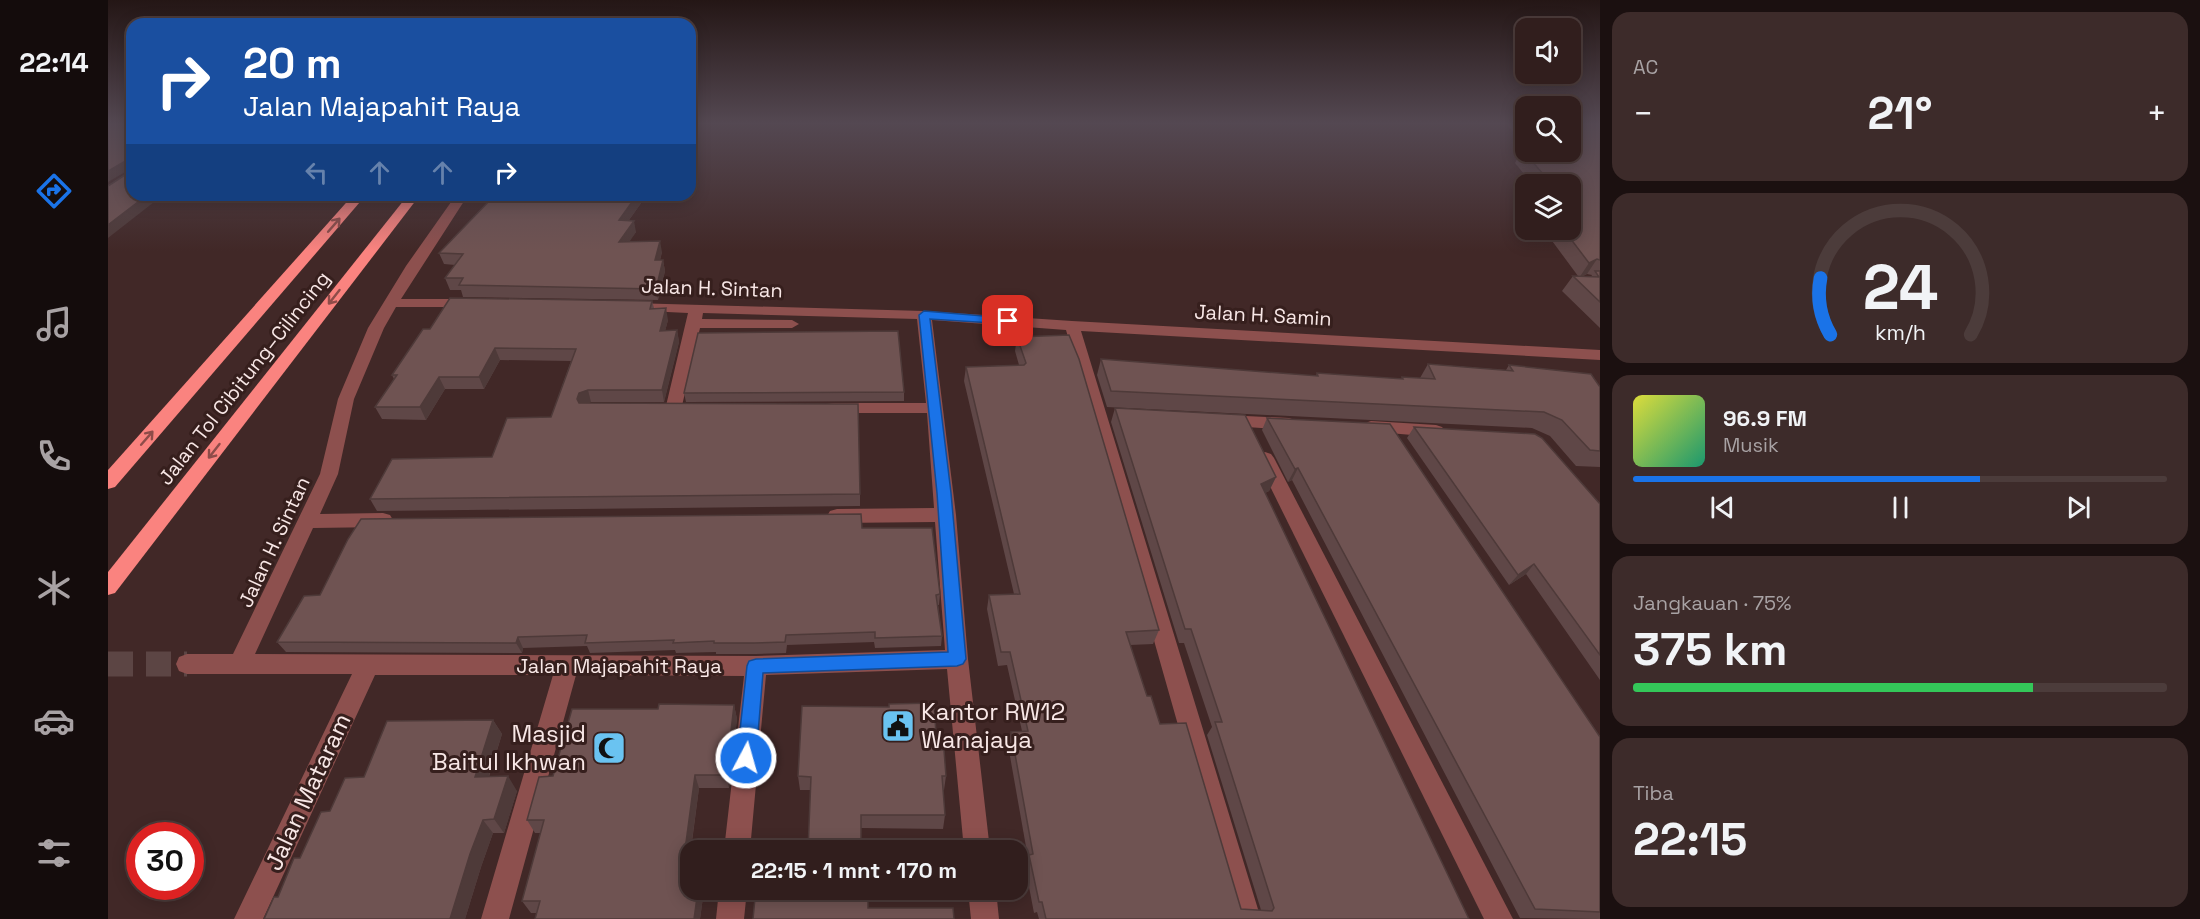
<!DOCTYPE html>
<html lang="id">
<head>
<meta charset="utf-8">
<style>
  :root { --surface:#311e1d; --page:#3d2b2a; --text:#f1f3f6; --muted:#a8a2a4; --line:#4c3c3b; --accent:#1a73e8 }
  body { margin:0; font-family:"Space Grotesk",sans-serif; background:var(--page); color:var(--text); height:100vh; display:flex; flex-direction:column; font-size:22px; white-space:nowrap }
  * { box-sizing:border-box; margin:0 }
  p { font-size:20px; color:var(--muted) }
  .icon { flex:none; width:33px; height:33px; fill:none; stroke:currentColor; stroke-width:2; stroke-linecap:round; stroke-linejoin:round }
  .map { position:relative; flex:1; overflow:hidden }
  .details { display:flex; flex-direction:column; gap:12px; padding:12px; background:#1b1010; width:600px }
  .details>* { flex:none }
  .guide { position:absolute; left:18px; top:18px; width:570px; height:183px; border-radius:18px; box-shadow:0 3px 15px #0003,0 0 0 2px var(--line); background:#1a4fa0; color:#fff; overflow:hidden }
  .tools { position:absolute; left:1407px; top:18px; display:grid; gap:12px }
  .tools a { display:grid; place-items:center; width:66px; height:66px; border-radius:12px; background:var(--surface); box-shadow:0 3px 15px #0003,0 0 0 2px var(--line); font-size:30px }
  .speed { position:absolute; left:18px; top:822px; display:flex; gap:12px; font-size:30px; font-weight:700; text-align:center }
  .speed>* { display:grid; place-content:center; width:78px; height:78px; border-radius:50%; background:var(--surface); box-shadow:0 3px 15px #0003,0 0 0 2px var(--line); line-height:1 }
  .speed .limit { border:9px solid #d22; background:#fff; color:#111 }
  .pin { position:absolute; display:grid; place-items:center; width:51px; height:51px; color:#fff; margin:-26px; border-radius:12px; box-shadow:0 3px 9px #0006 }
  .me { position:absolute; width:66px; margin:-33px; rotate:6deg; stroke-linejoin:round; filter:drop-shadow(0 0 4px #0008) }
  .turn { display:flex; align-items:center; gap:21px; height:126px; padding:0 18px; font-size:27px }
  .turn .icon { width:78px; height:78px; stroke-width:2.5 }
  .turn b { display:block; font-size:42px; line-height:51px }
  .lanes { display:flex; align-items:center; height:57px; padding:0 18px; background:#0003; justify-content:center; gap:30px; direction:ltr }
  .lanes .off { opacity:.35 }
  .big { font-size:45px; font-weight:700; line-height:1.1 }
  .details .tile { flex:1; display:flex; flex-direction:column; justify-content:center; gap:9px; min-width:0; padding:0 21px; border-radius:18px; background:var(--page) }
  .details .dial { align-items:center; gap:0 }
  .dial svg { height:156px; overflow:visible; fill:none; stroke:var(--line); stroke-width:7; stroke-linecap:round; text-anchor:middle }
  .dial text { fill:var(--text); stroke:none }
  .song { display:flex; align-items:center; gap:18px }
  .cover { width:72px; height:72px; border-radius:9px; background:linear-gradient(135deg,hsl(60 70% 55%),hsl(160 70% 35%)) }
  .played { height:6px; border-radius:3px; background:linear-gradient(90deg,var(--accent) 65%,var(--line) 65%) }
  .keys { display:flex; justify-content:space-around; direction:ltr }
  .heat { display:flex; justify-content:space-between; align-items:center; font-size:33px; direction:ltr }
  .charge { height:9px; border-radius:4px; background:linear-gradient(90deg,#34c759 75%,var(--line) 0) }
  .trip { position:absolute; left:572px; top:840px; width:348px; height:60px; border-radius:18px; background:var(--surface); box-shadow:0 3px 15px #0003,0 0 0 2px var(--line); font-weight:700; line-height:60px; text-align:center }
  main { display:flex; flex:1; min-height:0 }
  .menu { display:flex; flex-direction:column; width:108px; justify-content:space-around; align-items:center; background:#140c0c; color:var(--muted) }
  .menu .icon { width:42px; height:42px }
  .menu .active { color:var(--accent) }
  .menu b { font-size:27px; color:var(--text) }
  .map>svg:first-child { display:block }
</style>
</head>
<body>
<main>
<nav class="menu">
<b>22:14</b>
<svg class="icon active" aria-label="directions" viewBox="0 0 24 24"><path d="M12 3l9 9-9 9-9-9zM9 14v-3h6M13 9l2 2-2 2"/></svg>
<svg class="icon" aria-label="music" viewBox="0 0 24 24"><path d="M9 18V5l10-2v13"/><circle cx="6" cy="18" r="3"/><circle cx="16" cy="16" r="3"/></svg>
<svg class="icon" aria-label="phone" viewBox="0 0 24 24"><path d="M5 4h4l2 5-3 2q2 4 5 5l2-3 5 2v4C11 20 4 13 5 4z"/></svg>
<svg class="icon" aria-label="climate" viewBox="0 0 24 24"><path d="M12 3v18M4 7l16 10M4 17L20 7"/></svg>
<svg class="icon" aria-label="car" viewBox="0 0 24 24"><path d="M5 17H2v-5l4-1 3-4h7l3 4 3 1v5h-3M9 17h6M6 11h13"/><circle cx="7" cy="17" r="2"/><circle cx="17" cy="17" r="2"/></svg>
<svg class="icon" aria-label="filters" viewBox="0 0 24 24"><path d="M4 7h16M4 17h16"/><circle cx="9" cy="7" r="2"/><circle cx="15" cy="17" r="2"/></svg>
</nav>
<div class="map">
<svg width="1492" height="919" viewBox="0 0 1492 919">
  <rect width="100%" height="100%" fill="#412827"/>
  <g fill="none" stroke-linecap="round" stroke-linejoin="round">
    <polyline stroke="#5c4544" stroke-width="25" stroke-dasharray="25 13" stroke-linecap="butt" points="0,664 79,664"/>
    <g fill="#8d504e" fill-rule="evenodd">
      <polygon points="348,195 360,195 293,299 364,299 371,303 364,307 288,307 276,328 246,399 230,474 212,514 275,513 282,515 285,520 282,525 275,527 205,528 147,654 648,656 837,650 827,522 729,523 722,521 719,516 722,511 729,509 826,508 819,413 725,413 719,412 717,408 719,404 725,403 818,403 809,319 595,313 594,319 684,320 691,324 684,328 592,328 573,410 571,414 559,414 557,410 580,313 518,310 516,307 518,304 523,303 816,311 964,321 1492,350 1492,360 973,331 1153,919 1125,919 958,330 824,320 848,515 860,659 882,850 856,850 839,669 658,675 642,850 616,850 636,676 468,675 401,919 373,919 445,675 267,675 155,919 126,919 244,674 79,674 71,671 68,664 71,657 79,654 125,654 212,474 230,399 260,328 298,266"/>
      <polygon points="1116,415 1181,418 1187,420 1190,424 1187,428 1181,430 1110,425 1107,421 1110,417"/>
      <polygon points="1263,421 1328,425 1334,427 1337,431 1334,435 1328,437 1257,431 1254,427 1257,423"/>
      <polygon points="1157,452 1163,454 1166,458 1405,919 1376,919 1148,458 1151,454"/>
      <polygon points="611,890 639,890 636,919 608,919"/>
      <polygon points="860,890 888,890 891,919 863,919"/>
    </g>
    <g fill="#fa837f" fill-rule="evenodd">
      <polygon points="245,195 258,195 7,487 0,489 0,470"/>
      <polygon points="300,195 312,195 7,593 0,595 0,572"/>
    </g>
  </g>
  <g fill="#5f4747" fill-rule="evenodd">
    <path d="M1401,122H1418V152H1462L1492,122V328L1454,291L1465,276H1470L1436,230H1462V184H1424L1407,163L1414,150L1413,149L1416,144L1399,125ZM1479,274L1484,275L1483,277H1473Z"/>
    <polygon points="536,199 521,220 528,232 521,241 554,252 552,260 555,260 557,271 550,300 355,297 353,290 342,290 337,278 347,265 336,264 331,253"/>
    <polygon points="544,301 546,308 560,320 557,331 569,330 571,342 556,402 483,402 480,403 752,494 752,506 269,511 262,499 384,457 443,417 463,361 392,360 376,389 337,389 318,420 274,419 267,407 286,379 284,375 322,329"/>
    <polygon points="909,337 1051,630 1045,644 1022,645 1039,696 1052,724 1133,909 1153,910 1099,735 1104,727 1076,643 1071,643 1003,422 1007,408 1168,477 1161,491 1157,493 1361,919 931,919 929,912 926,913 917,866 920,858 900,745 903,732 914,731 899,665 890,666 879,609 881,595 906,594 856,381 858,367 911,365 907,351"/>
    <polygon points="993,359 1208,376 1209,373 1293,379 1294,377 1312,378 1320,364 1398,370 1401,365 1492,387 1492,467 1468,466 1442,436 1424,428 999,407 989,375"/>
    <polygon points="796,392 796,401 578,402 576,393"/>
    <polygon points="1159,418 1492,737 1492,919 1412,918 1184,480 1180,482 1154,430"/>
    <polygon points="1306,427 1492,504 1492,680 1418,574 1401,585 1299,438"/>
    <polygon points="754,528 832,594 831,605 830,605 834,636 833,646 767,648 766,642 679,645 678,653 648,654 608,654 608,652 568,653 567,650 482,653 479,646 415,648 414,653 178,652 169,642 212,595"/>
    <polygon points="626,705 629,719 621,788 591,788 581,865 596,890 592,919 427,919 429,913 423,913 414,901 433,833 427,833 419,820 445,776 550,709"/>
    <polygon points="385,720 394,734 381,777 409,791 396,833 385,833 373,867 357,919 156,919 222,811 256,777"/>
    <polygon points="829,750 838,776 836,790 835,790 837,815 835,829 753,828 702,790 692,790 690,776"/>
  </g>
  <g fill="#4e3a39">
    <polygon points="19,160 24,168 0,182 0,171"/>
    <polygon points="39,195 55,195 0,238 0,225"/>
    <polygon points="529,195 535,195 536,199 513,231 511,220"/>
    <polygon points="526,221 528,232 514,253 511,242"/>
    <polygon points="552,241 554,252 549,272 547,260"/>
    <polygon points="1489,259 1479,274 1471,278 1481,263"/>
    <polygon points="555,260 557,271 550,300 548,289"/>
    <polygon points="558,308 560,320 554,343 552,331"/>
    <polygon points="569,330 571,342 556,402 554,390"/>
    <polygon points="387,348 392,360 376,389 371,377"/>
    <polygon points="331,377 337,389 318,420 312,407"/>
    <polygon points="480,390 483,402 475,405 473,411 469,399 471,393"/>
    <polygon points="1190,468 1184,480 1180,482 1187,469"/>
    <polygon points="1168,477 1161,491 1146,499 1153,484"/>
    <polygon points="1426,564 1418,574 1401,585 1410,575"/>
    <polygon points="410,637 415,648 414,653 408,643"/>
    <polygon points="626,705 629,719 621,788 618,775"/>
    <polygon points="385,720 394,734 376,791 367,777"/>
    <polygon points="587,775 591,788 579,877 575,865"/>
    <polygon points="400,776 409,791 396,833 386,819"/>
    <polygon points="375,820 385,833 373,867 357,919 342,919 362,854"/>
    <polygon points="590,890 596,890 592,919 586,919"/>
  </g>
  <g fill="#6f5352" stroke="#4e3a39" stroke-width="1.5">
    <polygon points="0,122 24,122 24,195 39,195 0,225 0,186 20,173 19,160 0,171"/>
    <polygon points="1462,122 1492,122 1492,260 1489,259 1481,263 1456,230 1462,230 1462,215 1470,215 1462,206 1462,184 1444,184 1414,150 1418,150 1418,152 1462,152"/>
    <polygon points="387,195 529,195 511,220 526,221 511,242 552,241 547,260 555,260 548,289 351,285 355,278 337,278 355,254 331,253"/>
    <polygon points="1487,271 1492,271 1492,302 1465,276 1491,277"/>
    <polygon points="342,298 544,301 542,309 558,308 552,331 569,330 554,390 480,390 471,393 469,399 471,403 750,404 752,494 262,499 284,459 384,457 399,418 443,417 468,349 387,348 371,377 331,377 312,407 267,407 289,375 284,375 315,329 322,329"/>
    <polygon points="790,331 796,392 576,393 590,333"/>
    <polygon points="961,335 971,359 1051,630 1018,632 1039,696 1043,696 1052,724 1078,723 1133,909 1164,911 1166,908 1107,722 1114,722 1083,629 1077,629 1007,408 1137,415 1168,477 1153,484 1361,919 938,919 934,902 931,902 921,855 925,854 903,732 920,731 902,652 893,652 881,595 912,594 858,367 916,365 918,363 909,337"/>
    <polygon points="993,359 1210,376 1209,373 1295,379 1294,377 1327,379 1320,364 1405,371 1401,365 1483,374 1492,387 1492,451 1482,450 1454,420 1436,412 1003,391"/>
    <polygon points="1159,418 1282,424 1492,737 1492,912 1427,909 1190,468 1187,469"/>
    <polygon points="1306,427 1427,434 1434,438 1492,504 1492,655 1426,564 1410,575"/>
    <polygon points="753,514 754,528 824,528 832,594 828,595 834,636 767,638 767,632 678,635 677,642 646,643 606,643 606,641 565,643 566,640 477,643 479,635 410,637 408,643 169,642 196,596 212,595 240,539 253,519"/>
    <polygon points="826,703 829,750 836,750 838,776 834,776 837,815 753,815 753,850 700,850 703,777 690,776 694,706 781,707 781,704"/>
    <polygon points="551,704 626,705 618,775 587,775 575,865 582,865 582,890 590,890 586,919 427,919 432,901 414,901 436,820 419,820 431,777 445,776 464,709 550,709"/>
    <polygon points="385,720 367,777 400,776 386,819 375,820 362,854 342,919 156,919 166,897 170,897 186,858 192,858 213,812 222,811 237,778 256,777 279,721"/>
    <polygon points="699,890 753,890 753,898 760,898 760,908 845,908 846,919 645,919 647,898 699,898"/>
  </g>
  <defs><path id="oneway-shaft" d="M-6 0H5M1.5-3L5.5 0L1.5 3" fill="none" stroke-width="1.6" stroke-linecap="round" stroke-linejoin="round" transform="scale(1.5)"/></defs>
  <g stroke="#8e4c49">
    <use href="#oneway-shaft" transform="translate(226 225) rotate(-49)"/>
    <use href="#oneway-shaft" transform="translate(226 297) rotate(128)"/>
    <use href="#oneway-shaft" transform="translate(39 438) rotate(-49)"/>
    <use href="#oneway-shaft" transform="translate(106 451) rotate(128)"/>
  </g>
  <linearGradient id="sky" x2="0" y2="1"><stop stop-color="#241615"/><stop offset="0.49" stop-color="#544852"/><stop offset="1" stop-color="#544852" stop-opacity="0"/></linearGradient>
  <rect width="1492" height="251" fill="url(#sky)"/>
  <polygon fill="#1a73e8" stroke="#114b97" stroke-width="1.5" points="816,311 900,318 906,321 900,324 822,319 843,493 858,659 855,664 849,666 655,673 648,758 645,765 638,767 632,765 629,758 639,666 641,661 648,659 840,652 829,493 811,315"/>
  <defs>
    <symbol id="civic-square" viewBox="-11 -11 22 22"><rect x="-9" y="-9" width="18" height="18" rx="4" fill="#6ac3f1" stroke="#361f1d"/><path d="M-.6-6.5H3V-4.5H.6V-3L4-1V1h2V6H-6V1h2V-1L-.6-3ZM-1.2 2.5V6h2.4V2.5Z" fill="#111"/></symbol>
    <symbol id="mosque-square" viewBox="-11 -11 22 22"><rect x="-9" y="-9" width="18" height="18" rx="4" fill="#6ac3f1" stroke="#361f1d"/><path d="M3.5-4.9A6 6 0 1 0 3.5 4.9A5 5 0 1 1 3.5-4.9Z" fill="#111"/></symbol>
  </defs>
  <g fill-rule="evenodd">
    <use href="#civic-square" x="771" y="707" width="38" height="38"/>
    <use href="#mosque-square" x="482" y="729" width="38" height="38"/>
  </g>
  <g text-anchor="middle" stroke-width="6" stroke-linejoin="round" paint-order="stroke">
    <g font-size="20" fill="#f8e7e6" stroke="#361f1d">
      <text transform="translate(604 288) rotate(2)" y="7">Jalan H. Sintan</text>
      <text transform="translate(1155 315) rotate(3)" y="7">Jalan H. Samin</text>
      <text transform="translate(136 378) rotate(-52)" y="7">Jalan Tol Cibitung–Cilincing</text>
      <text transform="translate(166 542) rotate(-65)" y="7">Jalan H. Sintan</text>
      <text x="511" y="673">Jalan Majapahit Raya</text>
    </g>
    <g font-size="24" fill="#f8e7e6" stroke="#361f1d" text-anchor="start">
      <text x="813" y="720">Kantor RW12<tspan x="813" dy="28">Wanajaya</tspan></text>
      <text x="478" y="742" text-anchor="end">Masjid<tspan x="478" dy="28">Baitul Ikhwan</tspan></text>
    </g>
    <g font-size="24" fill="#f8e7e6" stroke="#361f1d">
      <text transform="translate(200 792) rotate(-65)" y="8">Jalan Mataram</text>
    </g>
  </g>
</svg>
<div class="tools">
<a><svg class="icon" aria-label="sound" viewBox="0 0 24 24"><path d="M4 9h4l5-4v14l-5-4H4zM17 9q2 3 0 6"/></svg></a>
<a><svg class="icon" aria-label="search" viewBox="0 0 24 24"><circle cx="10" cy="10" r="6"/><path d="M15 15l6 6"/></svg></a>
<a><svg class="icon" aria-label="layers" viewBox="0 0 24 24"><path d="M12 4l9 5-9 5-9-5zM3 14l9 5 9-5"/></svg></a>
</div>
<div class="speed"><div class="limit">30</div></div>
<div class="pin" style="left:900px;top:321px;background:#d93025"><svg class="icon" aria-label="arrive" viewBox="0 0 24 24"><path d="M6 21V4h12l-3 4 3 4H6"/></svg></div>
<svg class="me" style="left:638px;top:758px" viewBox="-20 -20 40 40"><circle r="17" fill="#1a73e8" stroke="#fff" stroke-width="3"/><path d="M0-11L8 9 0 5-8 9z" fill="#fff"/></svg>
<div class="trip">22:15 · 1 mnt · 170 m</div>
<div class="guide">
<div class="turn"><svg class="icon" aria-label="right" viewBox="0 0 24 24"><path d="M7 20v-9h11M14 6l5 5-5 5"/></svg><div><b>20 m</b>Jalan Majapahit Raya</div></div>
<div class="lanes"><svg class="icon off" aria-label="left" viewBox="0 0 24 24"><path d="M17 20v-9H6M10 6l-5 5 5 5"/></svg><svg class="icon off" aria-label="ahead" viewBox="0 0 24 24"><path d="M12 20V5M6 11l6-6 6 6"/></svg><svg class="icon off" aria-label="ahead" viewBox="0 0 24 24"><path d="M12 20V5M6 11l6-6 6 6"/></svg><svg class="icon" aria-label="right" viewBox="0 0 24 24"><path d="M7 20v-9h11M14 6l5 5-5 5"/></svg></div>
</div>
</div>
<section class="details">
<div class="tile"><p>AC</p>
<div class="heat"><a>−</a><b class="big">21°</b><a>+</a></div>
</div>
<div class="tile dial"><svg viewBox="0 0 100 80">
<path d="M14 69A42 42 0 1 1 86 69"/>
<path d="M14 69A42 42 0 0 1 9 40" stroke="#1a73e8"/>
<text x="50" y="56" font-size="32" font-weight="700">24</text>
<text x="50" y="72" font-size="11">km/h</text>
</svg></div>
<div class="tile">
<div class="song"><i class="cover"></i><div><b>96.9 FM</b><p>Musik</p></div></div>
<div class="played"></div>
<div class="keys"><svg class="icon" aria-label="previous" viewBox="0 0 24 24"><path d="M18 5L8 12l10 7zM5 5v14"/></svg><svg class="icon" aria-label="pause" viewBox="0 0 24 24"><path d="M8 5v14M16 5v14"/></svg><svg class="icon" aria-label="next" viewBox="0 0 24 24"><path d="M6 5l10 7-10 7zM19 5v14"/></svg></div>
</div>
<div class="tile"><p>Jangkauan · 75%</p><b class="big">375 km</b><div class="charge"></div></div>
<div class="tile"><p>Tiba</p><b class="big">22:15</b></div>
</section>
</main>
</body>
</html>
